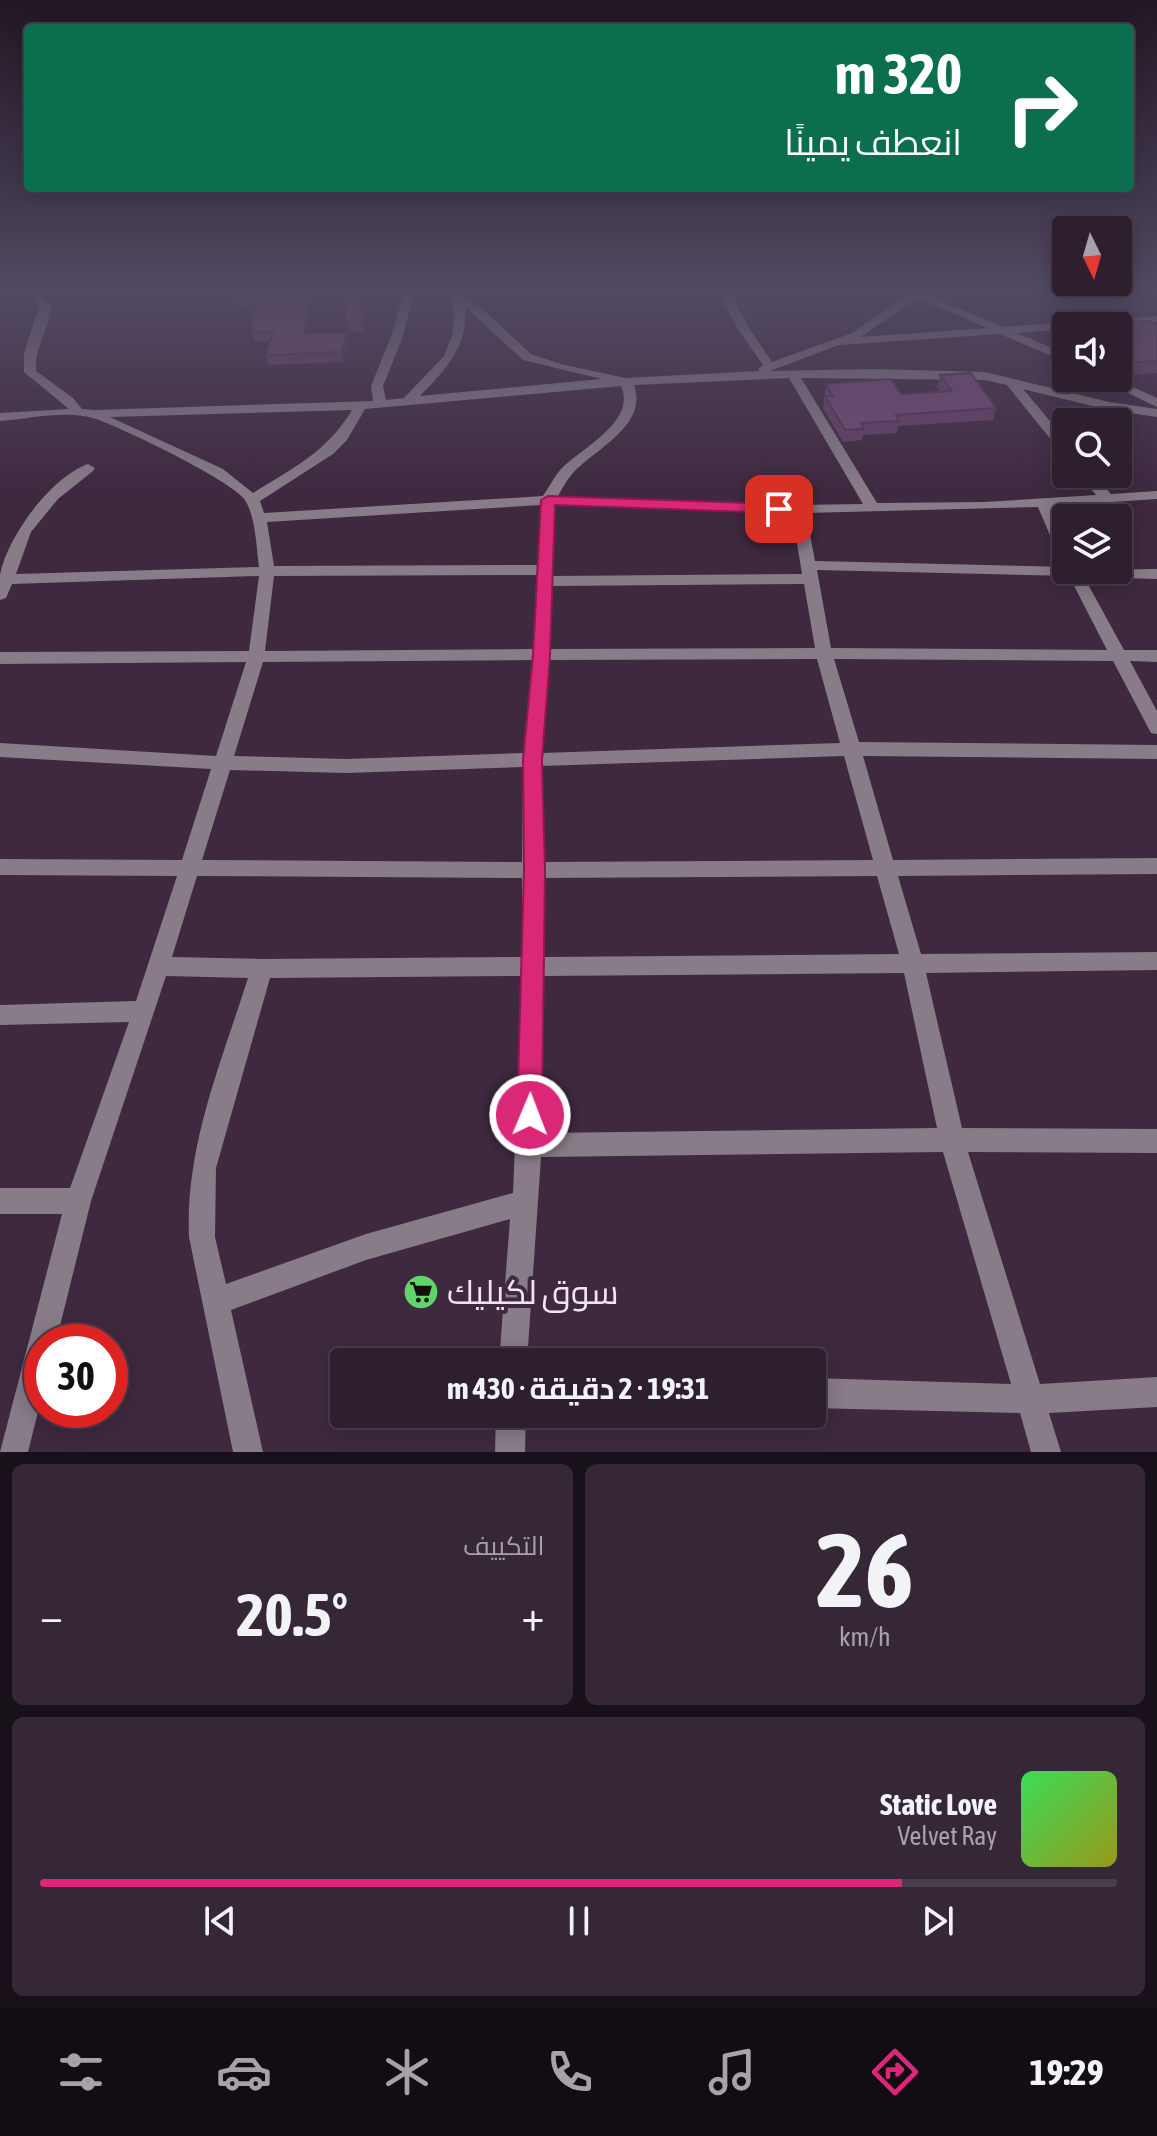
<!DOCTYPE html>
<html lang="ar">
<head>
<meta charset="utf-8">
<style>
  :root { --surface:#2e1f2f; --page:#362737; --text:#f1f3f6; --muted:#a7a2aa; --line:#493d4b; --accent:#db2777 }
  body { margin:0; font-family:"Asap Condensed",Cairo,sans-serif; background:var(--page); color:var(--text); direction:rtl; height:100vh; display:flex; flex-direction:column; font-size:30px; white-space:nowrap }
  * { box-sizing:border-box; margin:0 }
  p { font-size:26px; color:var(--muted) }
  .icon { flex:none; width:44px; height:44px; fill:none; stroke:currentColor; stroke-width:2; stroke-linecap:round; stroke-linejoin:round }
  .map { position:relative; height:1452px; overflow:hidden; direction:ltr }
  .side { display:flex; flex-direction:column; gap:12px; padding:12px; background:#19111a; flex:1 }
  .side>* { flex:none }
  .top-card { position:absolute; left:24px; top:24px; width:1110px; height:168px; border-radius:8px; box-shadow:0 4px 20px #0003,0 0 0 2px var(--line); direction:rtl; background:#0b6e4f; color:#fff; overflow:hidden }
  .needle { width:52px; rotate:175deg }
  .buttons { position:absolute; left:1052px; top:216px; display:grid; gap:16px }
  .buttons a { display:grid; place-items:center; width:80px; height:80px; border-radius:8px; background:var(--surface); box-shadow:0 4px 20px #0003,0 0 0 2px var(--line); font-size:40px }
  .speed { position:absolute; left:24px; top:1324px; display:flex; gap:16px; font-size:40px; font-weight:700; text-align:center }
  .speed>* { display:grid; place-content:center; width:104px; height:104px; border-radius:50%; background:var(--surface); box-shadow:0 4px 20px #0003,0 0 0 2px var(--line); line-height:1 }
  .speed .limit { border:12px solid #d22; background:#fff; color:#111 }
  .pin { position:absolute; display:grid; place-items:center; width:68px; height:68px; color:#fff; margin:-34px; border-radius:16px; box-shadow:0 4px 12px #0006 }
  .me { position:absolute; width:88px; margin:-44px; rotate:1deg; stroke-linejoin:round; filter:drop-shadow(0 0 6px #0008) }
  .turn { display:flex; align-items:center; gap:28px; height:168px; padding:0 40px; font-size:36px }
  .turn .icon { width:104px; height:104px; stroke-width:2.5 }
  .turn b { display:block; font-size:56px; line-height:68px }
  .big { font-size:60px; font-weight:700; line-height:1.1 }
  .side .tile { flex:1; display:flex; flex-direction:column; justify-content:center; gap:12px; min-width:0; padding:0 28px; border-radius:12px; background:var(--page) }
  .side .dial { align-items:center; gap:0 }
  .dial b { font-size:104px; line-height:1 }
  .song { display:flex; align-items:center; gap:24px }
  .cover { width:96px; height:96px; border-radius:12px; background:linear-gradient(135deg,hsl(130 70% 55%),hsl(60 70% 35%)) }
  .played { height:8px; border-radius:4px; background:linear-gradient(90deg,var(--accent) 80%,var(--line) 80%) }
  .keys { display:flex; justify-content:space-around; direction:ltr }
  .heat { display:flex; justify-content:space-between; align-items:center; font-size:44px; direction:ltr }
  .side .tiles { flex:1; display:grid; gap:12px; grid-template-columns:1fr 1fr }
  .tile:last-child { grid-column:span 2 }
  .trip { position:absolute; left:330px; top:1348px; width:496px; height:80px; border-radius:8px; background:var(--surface); box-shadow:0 4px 20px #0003,0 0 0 2px var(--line); font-weight:700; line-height:80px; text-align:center; direction:rtl }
  .tab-bar { display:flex; height:128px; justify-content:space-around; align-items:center; background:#120c13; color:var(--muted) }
  .tab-bar .icon { width:56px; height:56px }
  .tab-bar .active { color:var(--accent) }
  .tab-bar b { font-size:36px; color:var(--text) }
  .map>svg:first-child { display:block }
</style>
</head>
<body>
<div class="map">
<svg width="1157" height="1452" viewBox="0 0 1157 1452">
  <rect width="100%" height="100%" fill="#3e293f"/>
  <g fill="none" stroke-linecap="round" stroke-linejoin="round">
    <g fill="#877c87" fill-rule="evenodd">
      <path d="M25,290H36L51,307C49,330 34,348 36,371L73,398L82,409L95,410L373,401L371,386L390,339L405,290H415L402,339L383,386L386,400L404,398L444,356L453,333L454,301L437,290H451L479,306L531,354L561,364L625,378L760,371L758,369L763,365L737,328L718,290H729L749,328L772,362L852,333L913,290H926L924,293L1003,327L1157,316V322L1066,326V329L1017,333L1066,354V362L1000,334L839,345L770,371L874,369L985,372L1109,402L1157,409V417L1109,410L1023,389L1066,440V453L1061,452L1007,385L985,380L801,378L877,503L985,502L1096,495L1079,474H1093L1111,494L1157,491V499L1052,506L1066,538V559L1058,554L1038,507L806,513L815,561L1066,567V570L1157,569V579L1084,577L1124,650H1157V662L1130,661L1157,711V734L1151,733L1113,661L834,659L859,742L1157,745V759L863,756L893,860L1157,858V874L898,876L921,954L1157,952V970L926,973L962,1128L1157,1129V1153L968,1152L1040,1384L1157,1377V1407L1049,1413L1061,1452H1031L1020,1413L812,1408V1378L1011,1384L943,1152L541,1157L527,1362H499L510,1219L366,1260L231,1310L263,1452H233L189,1237C185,1147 221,1063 248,978L166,976L91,1201L56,1342H42V1396L28,1452H0L62,1214H0V1188H70L129,1022L0,1025V1005L136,1001L177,876L0,875V859L182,860L211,769L0,757V743L216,756L246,662L0,664V652L249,651L259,576L12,584L6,598L0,600C0,592 0,582 0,575C7,537 51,477 88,464L95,468L93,471L58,499L31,532L16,574L259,567C256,546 256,518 245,500C231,480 119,426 93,418C65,410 28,419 0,421V413L69,409L24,372V353L39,307ZM917,298L987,328L861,337ZM465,307L523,360L602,379L420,396C446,369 468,347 465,307ZM789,378L863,504L798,505L558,496C562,489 566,481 572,474C593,450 649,426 634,385ZM621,386C637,422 581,448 561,469C554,477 549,487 543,496L264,513L260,501L333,454L347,440L365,409ZM352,410C326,453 294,467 253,493L223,469L110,417ZM541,505L537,565L274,566L267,522ZM555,505L792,513L802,574L552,576ZM817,570L1069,576L1107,650L831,648ZM537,575L533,649L265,651L274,576ZM804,584L815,648L550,649L552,586ZM817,659L840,743L542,753L549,660ZM532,660L523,753L346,759L234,756L263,662ZM844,756L873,860L543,862L541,766ZM523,767L522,862L202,860L230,770L346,773ZM197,876L522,878V957L262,959L172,957ZM877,876L899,954L544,957L543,878ZM904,973L937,1128L542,1133L544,976ZM522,976L513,1193L366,1234L226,1284L215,1237L216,1168L270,978Z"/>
      <polygon points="1097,378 1113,378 1157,398 1157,407"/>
      <polygon points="496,1414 526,1414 525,1452 495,1452"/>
    </g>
  </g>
  <g fill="#644065">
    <polygon points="358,290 364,332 348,333 345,303 310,306 307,334 348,343 343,362 268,365 266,355 270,342 254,342 252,332 254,309 230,310 228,300"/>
    <polygon points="1118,326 1157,327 1157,373 1118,375"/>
    <polygon points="940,375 996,408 993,420 898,426 897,433 863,435 862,440 843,442 823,408 826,384 901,394 941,392 937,387"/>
  </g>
  <g fill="#513453">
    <polygon points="344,294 345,303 310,306 306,344 304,334 308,297"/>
    <polygon points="347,333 348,343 343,362 341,352"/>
  </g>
  <g fill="#744a76" stroke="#513453" stroke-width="2">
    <polygon points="231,290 358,290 363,322 346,323 344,294 308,297 304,334 347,333 341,352 266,355 273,332 252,332 255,299 228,300"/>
    <polygon points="1150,321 1157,327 1157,361 1118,363 1118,326 1078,325"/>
    <polygon points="971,373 996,408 896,415 899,421 861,423 864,429 845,430 825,396 833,396 826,384 891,379 901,394 952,391 940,375"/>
  </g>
  <linearGradient id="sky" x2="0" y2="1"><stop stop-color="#221723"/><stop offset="0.59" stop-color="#524963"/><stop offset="1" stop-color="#524963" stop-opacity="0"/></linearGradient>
  <rect width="1157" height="494" fill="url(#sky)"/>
  <polygon fill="#db2777" stroke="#8e194d" stroke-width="2" points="548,496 779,504 786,509 779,513 555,505 550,655 542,760 545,870 542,1115 539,1124 530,1127 521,1124 517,1115 524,870 523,760 533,655 541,500"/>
  <defs>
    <symbol id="supermarket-disc" viewBox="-11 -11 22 22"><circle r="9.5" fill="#60d56a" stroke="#3e293f"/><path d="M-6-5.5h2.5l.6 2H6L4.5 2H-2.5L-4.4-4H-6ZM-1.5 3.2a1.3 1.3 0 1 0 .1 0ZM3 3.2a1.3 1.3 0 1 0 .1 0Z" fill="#111"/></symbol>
  </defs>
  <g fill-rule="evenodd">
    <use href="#supermarket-disc" x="401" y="1272" width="40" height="40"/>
  </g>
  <g text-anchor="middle" stroke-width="8" stroke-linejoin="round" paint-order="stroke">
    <g font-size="34" fill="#f1e4f2" stroke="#3e293f" text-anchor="start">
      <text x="447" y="1304">سوق لكيليك</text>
    </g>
  </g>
</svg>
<div class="buttons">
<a><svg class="needle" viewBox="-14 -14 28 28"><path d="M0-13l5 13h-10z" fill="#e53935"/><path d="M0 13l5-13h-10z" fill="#a7a2aa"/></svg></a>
<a><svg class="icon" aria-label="sound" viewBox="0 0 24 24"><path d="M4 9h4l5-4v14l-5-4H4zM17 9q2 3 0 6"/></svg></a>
<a><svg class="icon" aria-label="search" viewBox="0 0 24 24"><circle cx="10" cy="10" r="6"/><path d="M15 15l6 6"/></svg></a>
<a><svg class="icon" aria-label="layers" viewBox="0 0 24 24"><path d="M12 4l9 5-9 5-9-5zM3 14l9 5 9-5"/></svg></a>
</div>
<div class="speed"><div class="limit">30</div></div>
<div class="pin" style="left:779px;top:509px;background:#d93025"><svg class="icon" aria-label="arrive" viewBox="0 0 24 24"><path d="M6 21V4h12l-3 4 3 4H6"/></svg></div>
<svg class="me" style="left:530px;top:1115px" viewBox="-20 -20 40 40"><circle r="17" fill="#db2777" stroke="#fff" stroke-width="3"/><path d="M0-11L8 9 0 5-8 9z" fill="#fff"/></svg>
<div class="trip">19:31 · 2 دقيقة · 430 m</div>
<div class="top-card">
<div class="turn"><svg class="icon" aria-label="right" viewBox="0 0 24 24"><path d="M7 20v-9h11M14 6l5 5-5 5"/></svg><div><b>320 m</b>انعطف يمينًا</div></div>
</div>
</div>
<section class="side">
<div class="tiles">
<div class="tile dial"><b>26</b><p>km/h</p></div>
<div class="tile"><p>التكييف</p>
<div class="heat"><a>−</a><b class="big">20.5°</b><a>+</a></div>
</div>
<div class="tile">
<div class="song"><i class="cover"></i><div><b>Static Love</b><p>Velvet Ray</p></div></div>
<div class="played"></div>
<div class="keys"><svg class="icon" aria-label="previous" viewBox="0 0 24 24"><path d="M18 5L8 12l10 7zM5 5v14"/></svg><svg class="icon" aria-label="pause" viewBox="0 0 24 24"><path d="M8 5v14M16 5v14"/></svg><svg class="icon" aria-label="next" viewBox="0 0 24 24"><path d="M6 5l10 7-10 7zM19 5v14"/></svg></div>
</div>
</div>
</section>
<nav class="tab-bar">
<b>19:29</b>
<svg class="icon active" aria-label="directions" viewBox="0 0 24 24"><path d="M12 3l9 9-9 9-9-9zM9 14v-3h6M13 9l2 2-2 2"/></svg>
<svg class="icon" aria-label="music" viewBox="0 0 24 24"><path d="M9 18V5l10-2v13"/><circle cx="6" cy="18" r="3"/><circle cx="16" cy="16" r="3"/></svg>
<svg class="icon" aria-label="phone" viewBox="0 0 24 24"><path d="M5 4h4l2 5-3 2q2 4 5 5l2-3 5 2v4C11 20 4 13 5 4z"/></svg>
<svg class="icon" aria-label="climate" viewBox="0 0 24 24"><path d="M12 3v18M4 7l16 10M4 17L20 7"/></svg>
<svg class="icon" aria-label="car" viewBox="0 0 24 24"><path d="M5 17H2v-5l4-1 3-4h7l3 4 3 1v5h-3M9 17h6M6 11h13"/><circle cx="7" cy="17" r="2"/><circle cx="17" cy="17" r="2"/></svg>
<svg class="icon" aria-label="filters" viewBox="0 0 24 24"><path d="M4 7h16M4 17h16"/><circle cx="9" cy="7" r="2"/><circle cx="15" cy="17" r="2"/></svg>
</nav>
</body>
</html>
